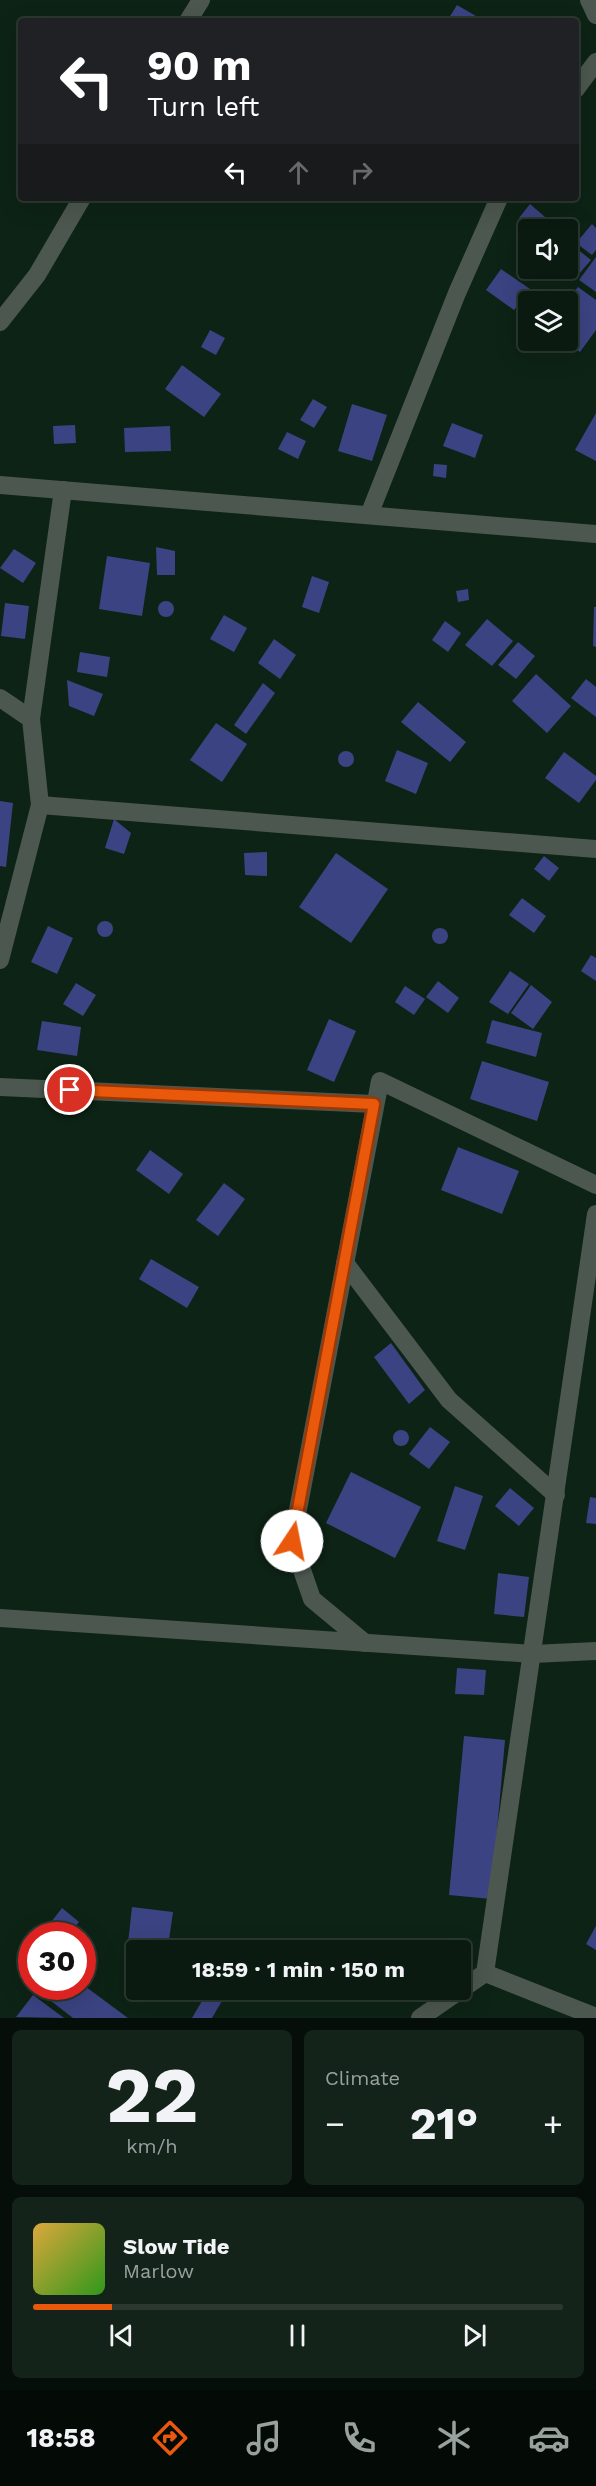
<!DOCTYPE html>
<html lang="en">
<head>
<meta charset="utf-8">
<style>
  :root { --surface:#0a1a10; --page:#132319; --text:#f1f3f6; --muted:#99a19f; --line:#2a3830; --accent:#ea580c }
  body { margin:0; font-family:"Work Sans",sans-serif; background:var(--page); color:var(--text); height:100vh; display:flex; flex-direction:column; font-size:22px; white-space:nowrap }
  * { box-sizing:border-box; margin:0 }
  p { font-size:20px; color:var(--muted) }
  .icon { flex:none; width:33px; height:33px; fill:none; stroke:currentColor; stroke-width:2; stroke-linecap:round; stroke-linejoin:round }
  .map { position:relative; height:2018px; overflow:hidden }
  .panel { display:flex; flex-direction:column; gap:12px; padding:12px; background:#060e09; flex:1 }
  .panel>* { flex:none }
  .hud { position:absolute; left:18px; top:18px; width:561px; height:183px; border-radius:6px; box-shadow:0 6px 24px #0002,0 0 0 2px var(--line); background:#202124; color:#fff; overflow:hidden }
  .buttons { position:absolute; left:518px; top:219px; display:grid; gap:12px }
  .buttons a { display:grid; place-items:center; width:60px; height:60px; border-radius:6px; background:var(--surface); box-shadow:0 6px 24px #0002,0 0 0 2px var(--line); font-size:30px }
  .speed { position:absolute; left:18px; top:1922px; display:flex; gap:12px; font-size:30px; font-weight:700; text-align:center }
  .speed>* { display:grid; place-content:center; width:78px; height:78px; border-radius:50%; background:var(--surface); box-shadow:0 6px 24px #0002,0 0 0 2px var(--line); line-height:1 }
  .speed .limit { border:9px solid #d22; background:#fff; color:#111 }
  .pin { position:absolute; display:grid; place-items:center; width:51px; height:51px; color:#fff; margin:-26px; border:3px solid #fff; border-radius:50%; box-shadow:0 2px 6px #0007 }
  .me { position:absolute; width:66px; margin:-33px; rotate:11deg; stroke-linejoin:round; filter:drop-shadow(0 0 4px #0008) }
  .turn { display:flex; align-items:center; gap:21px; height:126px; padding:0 30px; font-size:27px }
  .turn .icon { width:78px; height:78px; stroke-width:2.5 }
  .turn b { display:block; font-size:42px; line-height:51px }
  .lanes { display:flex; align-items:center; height:57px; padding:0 30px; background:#0003; justify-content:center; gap:30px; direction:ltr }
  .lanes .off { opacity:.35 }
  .big { font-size:45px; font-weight:700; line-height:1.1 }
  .panel .card { flex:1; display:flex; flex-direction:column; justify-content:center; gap:9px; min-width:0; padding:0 21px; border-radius:9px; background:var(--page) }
  .panel .dial { align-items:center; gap:0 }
  .dial b { font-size:78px; line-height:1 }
  .song { display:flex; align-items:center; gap:18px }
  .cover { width:72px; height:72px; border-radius:9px; background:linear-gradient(135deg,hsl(40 70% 55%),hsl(110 70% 35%)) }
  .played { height:6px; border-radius:3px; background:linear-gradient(90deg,var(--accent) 15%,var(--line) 15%) }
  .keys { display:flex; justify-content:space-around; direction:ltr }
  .heat { display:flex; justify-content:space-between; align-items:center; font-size:33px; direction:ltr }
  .panel .tiles { flex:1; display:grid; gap:12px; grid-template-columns:1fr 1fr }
  .card:last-child { grid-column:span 2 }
  .trip { position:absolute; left:126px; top:1940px; width:345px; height:60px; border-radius:6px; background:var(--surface); box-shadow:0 6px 24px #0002,0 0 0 2px var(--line); font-weight:700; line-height:60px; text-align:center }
  .tab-bar { display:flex; height:96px; justify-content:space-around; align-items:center; background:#040a06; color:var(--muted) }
  .tab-bar .icon { width:42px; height:42px }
  .tab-bar .on { color:var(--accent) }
  .tab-bar b { font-size:27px; color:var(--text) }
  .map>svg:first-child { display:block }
</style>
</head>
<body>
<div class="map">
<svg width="596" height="2018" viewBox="0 0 596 2018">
  <rect width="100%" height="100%" fill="#0d2315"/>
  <g fill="#3b4382">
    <polygon points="457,5 481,19 479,21 447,21"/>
    <polygon points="530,204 545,217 534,230 519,218"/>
    <polygon points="592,224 596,228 596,250 592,255 576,243"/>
    <polygon points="577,249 591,260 578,275 567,266 567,260"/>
    <polygon points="596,257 596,292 579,280"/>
    <polygon points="501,269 530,289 514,310 486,290"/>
    <polygon points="578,287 596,300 596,330 580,352 563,340 567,340 567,301"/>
    <polygon points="210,330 225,338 216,355 201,347"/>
    <polygon points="182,365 221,394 204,417 165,389"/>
    <polygon points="313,399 327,407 314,428 300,420"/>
    <polygon points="352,404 387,415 372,461 338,451"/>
    <polygon points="596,413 596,461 575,450"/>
    <polygon points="452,423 483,435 475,458 443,446"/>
    <polygon points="75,425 76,443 54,444 53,426"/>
    <polygon points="170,426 171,451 125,452 124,428"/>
    <polygon points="287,432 306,441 298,459 278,449"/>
    <polygon points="434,464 447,465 446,478 433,476"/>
    <polygon points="156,547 175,551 175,575 157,575"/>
    <polygon points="14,549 36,563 23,583 0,568"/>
    <polygon points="107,556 150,563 142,616 99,609"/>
    <polygon points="312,576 329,582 319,613 302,607"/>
    <polygon points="468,589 469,600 458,602 456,591"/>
    <circle cx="166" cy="609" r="8"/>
    <polygon points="5,603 29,606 25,639 1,636"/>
    <polygon points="594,607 596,607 596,647 593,646"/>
    <polygon points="224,615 247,628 234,652 210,639"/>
    <polygon points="487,619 513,641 492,666 465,645"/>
    <polygon points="445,621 461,633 448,652 432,640"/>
    <polygon points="274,639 296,655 280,679 258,663"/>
    <polygon points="518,642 535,656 516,679 498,665"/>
    <polygon points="80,652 110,657 107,677 77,672"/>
    <polygon points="536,674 571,706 547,733 512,701"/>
    <polygon points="586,679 596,687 596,717 571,698"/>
    <polygon points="67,680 103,694 94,716 69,706"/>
    <polygon points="263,683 275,693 246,734 234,725"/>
    <polygon points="418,702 466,742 450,762 401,722"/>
    <polygon points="216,723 247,744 222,782 190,760"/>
    <polygon points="397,750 428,763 416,794 385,781"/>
    <circle cx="346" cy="759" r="8"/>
    <polygon points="564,752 596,776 596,780 579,803 545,778"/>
    <polygon points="0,801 13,803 6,867 0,866"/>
    <polygon points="114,819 131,833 124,854 105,848"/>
    <polygon points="267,852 267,876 245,875 244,853"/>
    <polygon points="336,853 388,889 351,943 299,907"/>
    <polygon points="544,856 559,868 549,881 534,869"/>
    <polygon points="522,898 546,916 534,933 509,915"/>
    <circle cx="105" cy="929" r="8"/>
    <polygon points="48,926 73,938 57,974 31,962"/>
    <circle cx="440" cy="936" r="8"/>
    <polygon points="591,955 596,958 596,981 581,971"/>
    <polygon points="510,971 529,984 508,1014 489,1002"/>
    <polygon points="438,981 459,998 448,1013 426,997"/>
    <polygon points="76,983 96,995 83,1016 63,1004"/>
    <polygon points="531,985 552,1002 533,1029 511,1013"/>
    <polygon points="405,986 425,999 414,1015 395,1002"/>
    <polygon points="329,1019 356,1031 334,1082 307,1070"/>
    <polygon points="492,1020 542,1033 536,1057 486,1043"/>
    <polygon points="42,1021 81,1027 77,1056 37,1050"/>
    <polygon points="482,1061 549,1082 537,1121 470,1099"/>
    <polygon points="458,1147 519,1171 502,1214 441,1190"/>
    <polygon points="150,1150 183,1174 169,1194 136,1170"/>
    <polygon points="224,1183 245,1199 218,1236 196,1220"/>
    <polygon points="151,1259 199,1287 187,1308 139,1279"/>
    <polygon points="391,1343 425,1390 409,1404 374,1357"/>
    <polygon points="430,1427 450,1442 429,1469 409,1454"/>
    <circle cx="401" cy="1438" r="8"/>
    <polygon points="351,1472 421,1507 395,1558 326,1523"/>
    <polygon points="455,1486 483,1496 465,1550 437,1541"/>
    <polygon points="510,1488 534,1508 519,1526 495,1506"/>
    <polygon points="590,1497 596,1498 596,1524 586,1523"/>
    <polygon points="498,1573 529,1577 524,1617 494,1614"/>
    <polygon points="457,1668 486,1670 484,1695 455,1694"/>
    <polygon points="464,1736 505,1740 491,1899 449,1895"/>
    <polygon points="132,1907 173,1912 168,1947 128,1943"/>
    <polygon points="62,1908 79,1922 68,1935 58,1935 48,1926"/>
    <polygon points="596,1926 596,1950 586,1944"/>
    <polygon points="82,1984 128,2018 73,2018 51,2001 63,1986"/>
    <polygon points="209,1989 229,1989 212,2018 192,2018"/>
    <polygon points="33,1995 64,2018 16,2017"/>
  </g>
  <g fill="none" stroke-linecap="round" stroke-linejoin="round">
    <g stroke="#4c574f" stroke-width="18">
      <polyline points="589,0 596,15"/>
      <polyline points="188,21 201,0"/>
      <polyline points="576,89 596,62"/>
      <polyline points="0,322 37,275 82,198"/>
      <polyline points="0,485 596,534"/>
      <polyline points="369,515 457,293 499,198"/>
      <polyline points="0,698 31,719 40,805 0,960"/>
      <polyline points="31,719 63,490"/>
      <polyline points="40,805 596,849"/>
      <polyline points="0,1087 374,1104"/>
      <polyline points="345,1263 449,1400 556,1495"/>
      <polyline points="0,1618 533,1654 596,1651"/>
      <polyline points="365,1643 312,1599 292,1541 380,1081 596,1185"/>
      <polyline points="485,1973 596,2017"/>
      <polyline points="420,2018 485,1973 596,1214"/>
    </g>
  </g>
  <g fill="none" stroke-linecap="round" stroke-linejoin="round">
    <defs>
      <polyline id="route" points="70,1090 374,1104 292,1541"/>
    </defs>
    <use href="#route" stroke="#983908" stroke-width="15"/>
    <use href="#route" stroke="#ea580c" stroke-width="10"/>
  </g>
</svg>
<div class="buttons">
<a><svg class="icon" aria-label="sound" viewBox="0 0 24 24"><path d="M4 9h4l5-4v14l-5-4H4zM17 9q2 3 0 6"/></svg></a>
<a><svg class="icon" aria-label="layers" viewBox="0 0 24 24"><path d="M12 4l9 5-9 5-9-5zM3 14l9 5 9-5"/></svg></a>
</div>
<div class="speed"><div class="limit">30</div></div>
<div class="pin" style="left:70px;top:1090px;background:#d93025"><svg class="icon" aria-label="arrive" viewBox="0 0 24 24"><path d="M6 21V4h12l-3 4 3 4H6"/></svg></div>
<svg class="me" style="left:292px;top:1541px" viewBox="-20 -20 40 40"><circle r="19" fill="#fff"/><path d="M0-13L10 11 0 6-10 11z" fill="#ea580c"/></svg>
<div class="trip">18:59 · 1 min · 150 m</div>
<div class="hud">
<div class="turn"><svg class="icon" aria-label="left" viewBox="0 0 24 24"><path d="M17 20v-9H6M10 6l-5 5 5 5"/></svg><div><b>90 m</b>Turn left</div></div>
<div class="lanes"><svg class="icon" aria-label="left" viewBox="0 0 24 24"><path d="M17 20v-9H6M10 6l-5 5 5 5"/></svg><svg class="icon off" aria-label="ahead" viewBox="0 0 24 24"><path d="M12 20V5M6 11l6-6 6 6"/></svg><svg class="icon off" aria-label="right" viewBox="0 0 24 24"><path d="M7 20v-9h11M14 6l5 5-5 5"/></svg></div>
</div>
</div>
<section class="panel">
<div class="tiles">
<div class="card dial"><b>22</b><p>km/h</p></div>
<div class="card"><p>Climate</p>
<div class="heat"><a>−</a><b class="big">21°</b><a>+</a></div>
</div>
<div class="card">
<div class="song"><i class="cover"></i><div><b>Slow Tide</b><p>Marlow</p></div></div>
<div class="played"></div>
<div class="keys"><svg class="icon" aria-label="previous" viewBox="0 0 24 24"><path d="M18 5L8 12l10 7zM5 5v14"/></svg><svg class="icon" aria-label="pause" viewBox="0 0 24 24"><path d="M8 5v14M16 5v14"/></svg><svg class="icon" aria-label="next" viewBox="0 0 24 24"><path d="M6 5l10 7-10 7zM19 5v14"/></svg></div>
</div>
</div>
</section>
<nav class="tab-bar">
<b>18:58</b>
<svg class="icon on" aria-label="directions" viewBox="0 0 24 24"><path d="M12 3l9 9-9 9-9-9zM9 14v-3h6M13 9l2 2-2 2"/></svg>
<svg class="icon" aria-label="music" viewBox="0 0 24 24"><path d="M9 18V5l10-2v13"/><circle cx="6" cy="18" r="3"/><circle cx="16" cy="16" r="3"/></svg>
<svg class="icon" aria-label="phone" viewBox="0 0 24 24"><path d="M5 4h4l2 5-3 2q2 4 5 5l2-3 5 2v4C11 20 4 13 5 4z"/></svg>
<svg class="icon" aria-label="climate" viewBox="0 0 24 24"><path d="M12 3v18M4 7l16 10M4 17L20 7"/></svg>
<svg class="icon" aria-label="car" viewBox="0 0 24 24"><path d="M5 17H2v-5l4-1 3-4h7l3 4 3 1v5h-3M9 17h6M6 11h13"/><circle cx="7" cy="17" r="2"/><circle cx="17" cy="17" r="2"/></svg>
</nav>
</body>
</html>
